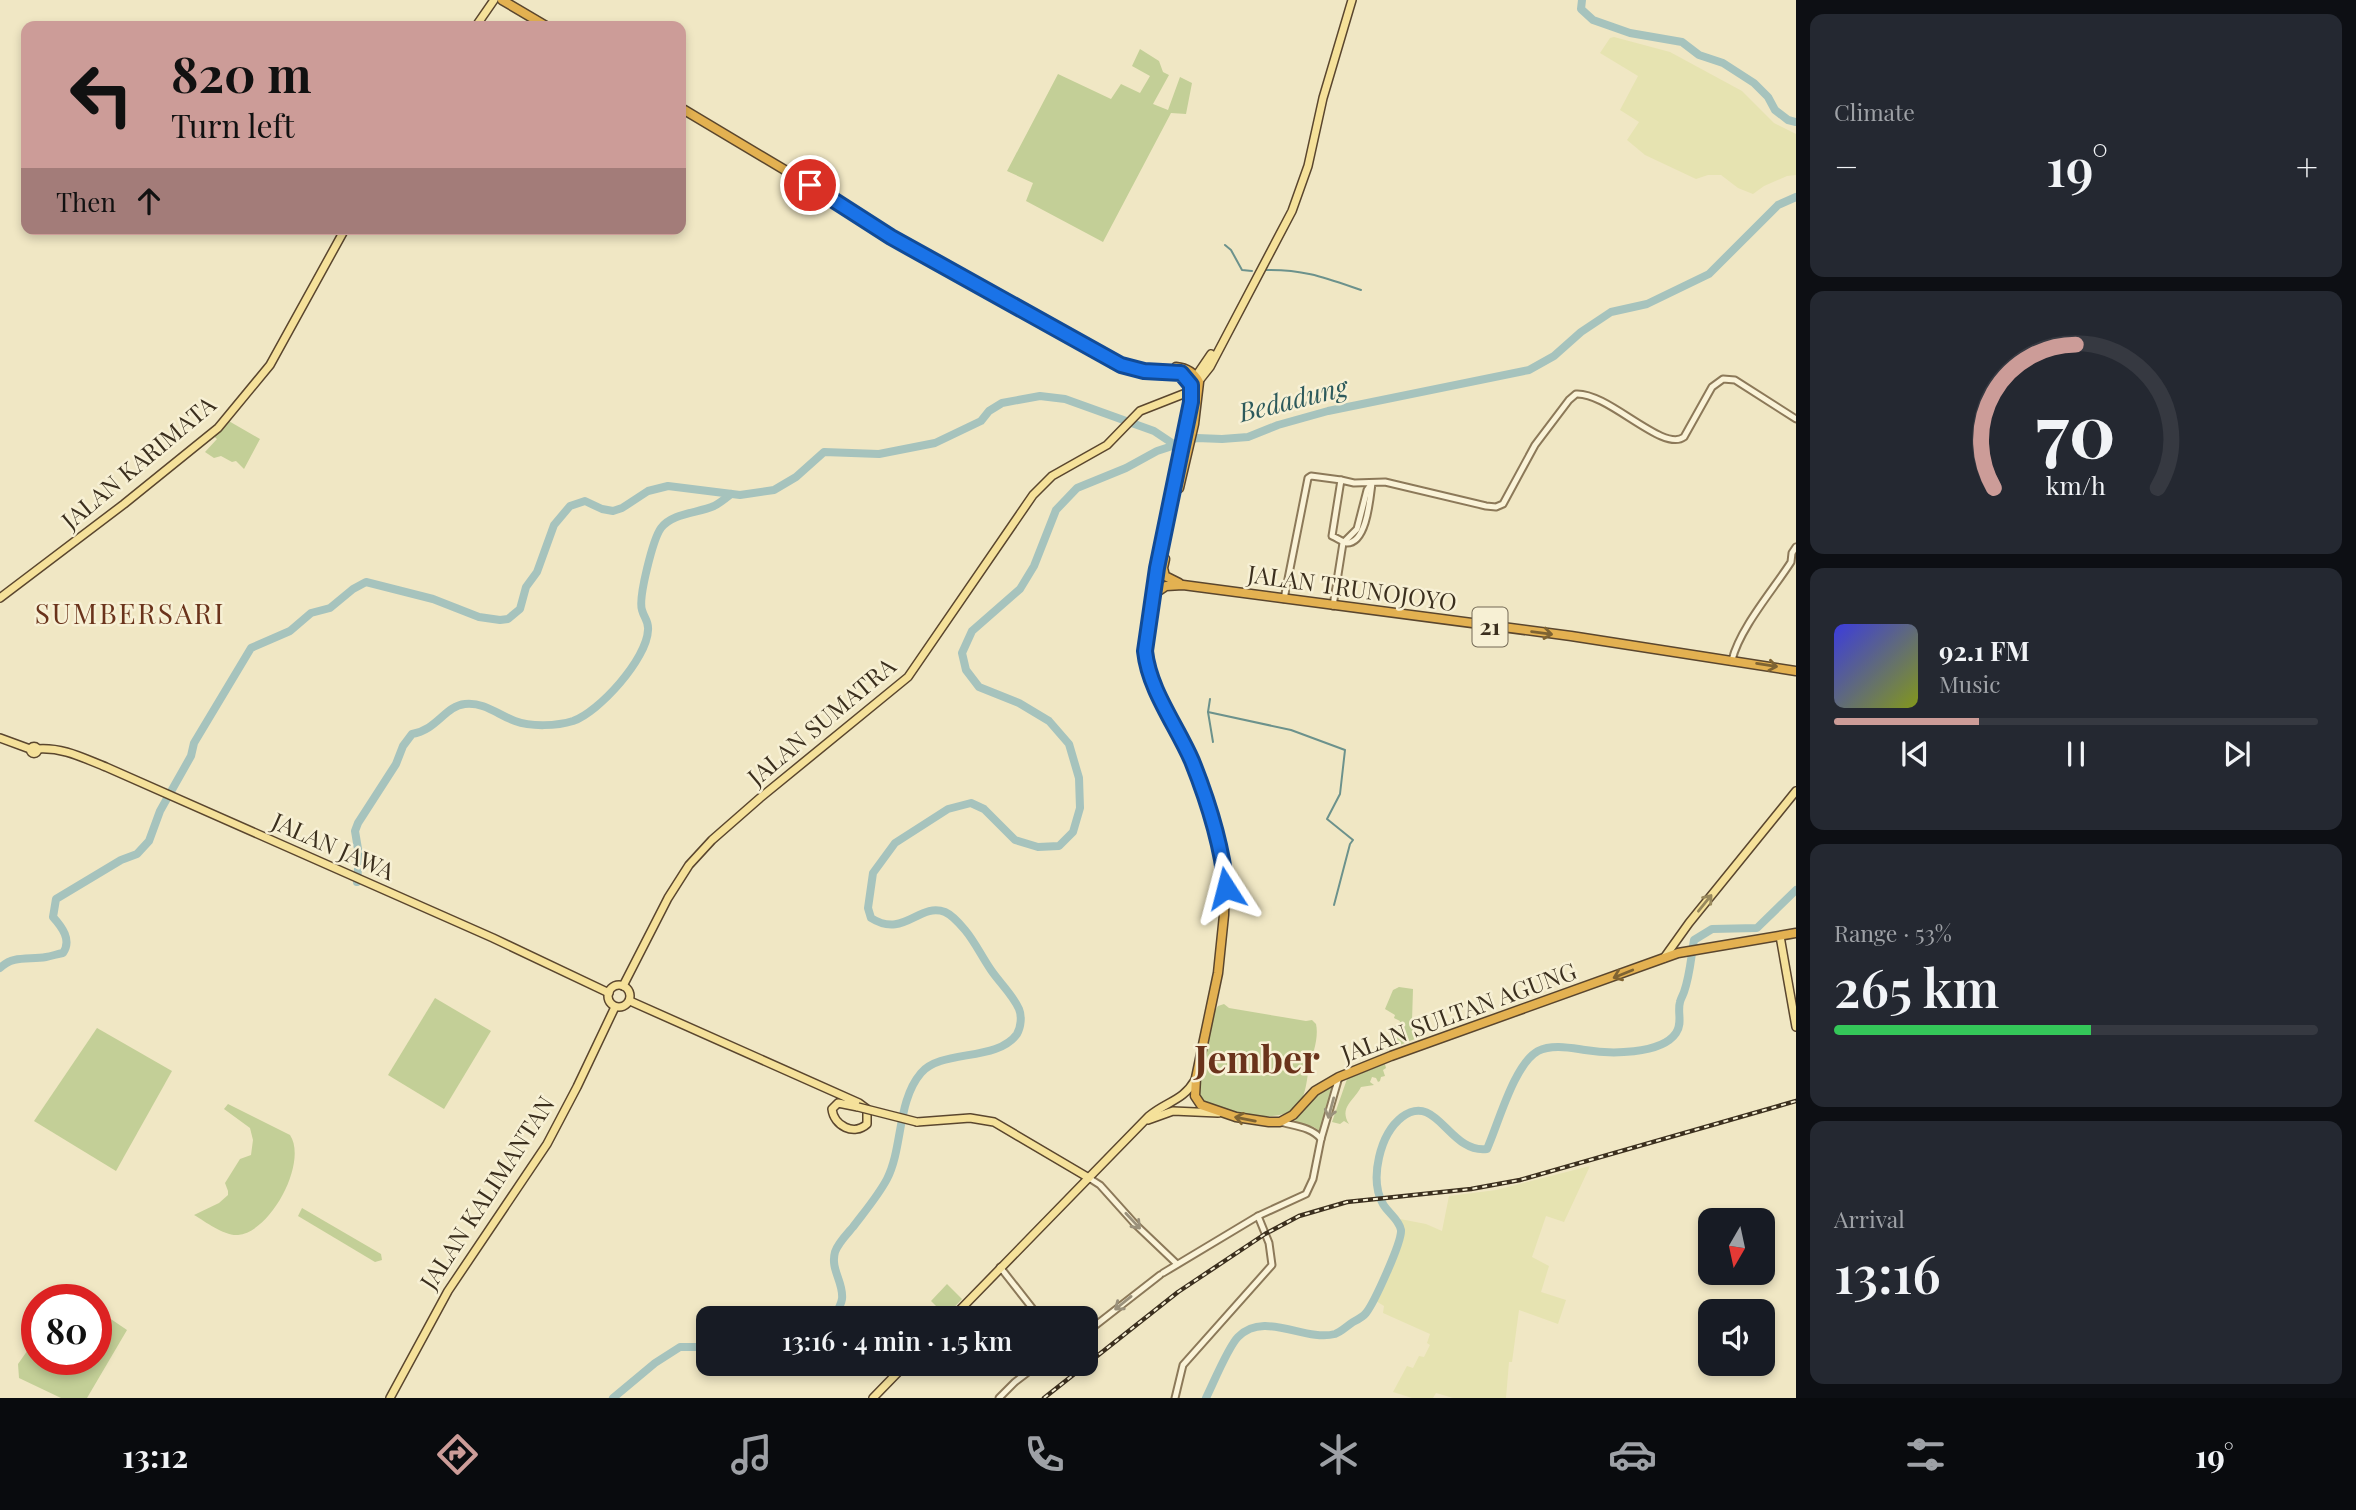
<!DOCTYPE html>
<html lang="en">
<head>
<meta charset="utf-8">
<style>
  :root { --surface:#171b24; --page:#242831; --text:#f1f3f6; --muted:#9ea1a6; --line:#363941; --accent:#cc9c98 }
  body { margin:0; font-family:"Playfair Display",serif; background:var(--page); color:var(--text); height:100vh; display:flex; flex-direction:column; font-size:26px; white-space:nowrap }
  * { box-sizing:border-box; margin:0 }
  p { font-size:23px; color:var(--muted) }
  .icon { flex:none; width:38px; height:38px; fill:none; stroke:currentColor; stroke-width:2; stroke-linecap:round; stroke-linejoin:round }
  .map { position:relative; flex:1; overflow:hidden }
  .details { display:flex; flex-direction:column; gap:14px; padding:14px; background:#0d0f14; width:560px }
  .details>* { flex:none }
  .banner { position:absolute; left:21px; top:21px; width:665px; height:214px; border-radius:14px; box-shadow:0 4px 10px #0003; background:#cc9c98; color:#111; overflow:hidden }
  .needle { width:46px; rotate:189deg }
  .tools { position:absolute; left:1698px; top:1208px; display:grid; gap:14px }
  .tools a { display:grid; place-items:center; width:77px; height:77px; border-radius:14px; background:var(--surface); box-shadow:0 4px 10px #0003; font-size:35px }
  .speed { position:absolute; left:21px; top:1284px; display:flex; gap:14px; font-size:35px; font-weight:700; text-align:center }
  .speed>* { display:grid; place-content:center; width:91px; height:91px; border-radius:50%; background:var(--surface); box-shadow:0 4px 10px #0003; line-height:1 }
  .speed .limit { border:10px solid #d22; background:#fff; color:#111 }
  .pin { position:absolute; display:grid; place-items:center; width:60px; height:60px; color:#fff; margin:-30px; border:4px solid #fff; border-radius:50%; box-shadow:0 2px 7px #0007 }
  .me { position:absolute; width:77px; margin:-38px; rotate:351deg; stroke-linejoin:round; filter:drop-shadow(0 0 5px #0008) }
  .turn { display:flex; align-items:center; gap:24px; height:147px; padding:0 35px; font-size:32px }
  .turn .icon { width:91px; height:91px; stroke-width:2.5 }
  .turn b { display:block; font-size:49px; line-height:60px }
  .then { display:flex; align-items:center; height:66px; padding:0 35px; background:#0003; gap:14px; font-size:26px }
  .big { font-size:52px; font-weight:600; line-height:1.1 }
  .details .widget { flex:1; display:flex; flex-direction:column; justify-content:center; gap:10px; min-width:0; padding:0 24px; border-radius:14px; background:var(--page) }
  .details .dial { align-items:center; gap:0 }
  .dial svg { height:182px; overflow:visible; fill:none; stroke:var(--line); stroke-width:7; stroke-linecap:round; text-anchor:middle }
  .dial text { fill:var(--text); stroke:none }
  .song { display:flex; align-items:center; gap:21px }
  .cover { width:84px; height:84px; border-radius:10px; background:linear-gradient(135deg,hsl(240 70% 55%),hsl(70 70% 35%)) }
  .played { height:7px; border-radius:4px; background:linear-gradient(90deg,var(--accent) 30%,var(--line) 30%) }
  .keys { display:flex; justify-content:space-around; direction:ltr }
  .heat { display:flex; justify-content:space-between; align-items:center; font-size:38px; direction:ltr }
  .charge { height:10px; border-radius:5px; background:linear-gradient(90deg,#34c759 53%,var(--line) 0) }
  .trip { position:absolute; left:696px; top:1306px; width:402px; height:70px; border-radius:14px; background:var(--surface); box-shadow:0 4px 10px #0003; font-weight:600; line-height:70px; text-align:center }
  .tabs { display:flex; height:112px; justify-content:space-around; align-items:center; background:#090b0e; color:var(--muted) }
  .tabs .icon { width:49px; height:49px }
  .tabs .on { color:var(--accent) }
  .tabs b { font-size:32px; color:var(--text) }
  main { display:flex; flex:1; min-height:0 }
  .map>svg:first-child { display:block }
</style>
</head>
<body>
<main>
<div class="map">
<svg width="1796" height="1398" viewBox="0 0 1796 1398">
  <rect width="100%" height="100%" fill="#f0e7c4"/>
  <g fill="#e6e3b1">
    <polygon points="1614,37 1670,52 1742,91 1774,123 1796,134 1796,175 1787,176 1764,186 1753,194 1738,188 1721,175 1708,175 1696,179 1645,155 1627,140 1639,122 1620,110 1638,76 1600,53 1610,38"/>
    <polygon points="1590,1166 1564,1222 1546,1216 1532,1257 1549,1266 1541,1292 1566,1300 1558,1324 1519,1310 1512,1362 1509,1362 1506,1398 1453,1398 1436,1393 1433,1398 1412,1398 1393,1392 1407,1366 1413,1368 1419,1356 1424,1357 1430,1345 1427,1343 1430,1334 1383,1313 1384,1306 1376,1301 1403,1240 1400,1219 1426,1224 1442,1231 1449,1196 1496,1190"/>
  </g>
  <g fill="#c3cf97">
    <polygon points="1140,49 1159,61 1163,72 1169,75 1153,104 1168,110 1180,77 1192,83 1186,114 1171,113 1103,242 1026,201 1033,183 1007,171 1058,74 1111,99 1121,84 1140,93 1150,76 1132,66"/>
    <polygon points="227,420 260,439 244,469 236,461 232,462 221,456 214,458 205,452 217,439 212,435"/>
    <polygon points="1399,987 1413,989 1412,1021 1415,1039 1387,1050 1387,1045 1390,1045 1394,1026 1398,1027 1400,1021 1394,1018 1395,1015 1385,1009 1393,990"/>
    <polygon points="435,998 491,1031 444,1109 388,1075"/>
    <path d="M1224,1004L1229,1008L1306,1021L1312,1020L1316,1024C1319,1037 1313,1054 1309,1067C1307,1078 1306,1095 1299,1104C1280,1127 1231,1112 1205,1105L1198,1094L1214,1012L1218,1006Z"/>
    <polygon points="97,1028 172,1071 116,1171 34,1121"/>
    <path d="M1385,1064L1386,1068L1383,1070L1385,1076L1381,1077L1380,1081L1378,1082L1376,1078L1372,1077L1370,1082L1374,1085L1361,1087C1353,1102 1339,1107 1349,1124L1344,1121L1340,1124L1332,1122L1347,1079Z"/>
    <polygon points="1336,1082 1321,1132 1314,1127 1294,1122 1319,1093"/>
    <path d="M228,1104L290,1135C308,1162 271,1232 238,1235C224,1236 206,1222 194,1215L219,1203L228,1195V1191L225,1183L240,1159L251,1155L253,1140L250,1128L224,1109Z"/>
    <polygon points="302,1208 381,1254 382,1260 375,1262 298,1216"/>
    <polygon points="947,1284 962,1299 946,1316 931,1301"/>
    <polygon points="96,1309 127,1330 87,1398 61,1398 19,1378 18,1364 37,1337 37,1360 96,1360"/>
  </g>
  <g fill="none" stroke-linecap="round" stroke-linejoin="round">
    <g stroke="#6c928c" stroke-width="2">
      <polyline points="1225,245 1231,250 1242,270 1252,271"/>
      <path d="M1265,270C1304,269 1326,278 1361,290"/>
      <polyline points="1210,699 1208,712 1213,742"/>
      <polyline points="1208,712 1291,730 1345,750 1340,794 1327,819 1353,840 1350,844 1334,905"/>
    </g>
    <g stroke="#a6c3bd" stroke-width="8">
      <polyline points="1582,0 1581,9 1593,20 1630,33 1682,42 1699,55 1723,63 1754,83 1768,97 1775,110 1788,120 1796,122"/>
      <path d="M357,882L359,855L355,831L358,823L396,764L403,746L412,734C437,730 445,706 465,704C485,702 498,715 515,721C531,727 557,726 573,721C599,712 647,659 648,630C649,621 644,618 642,610C638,598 653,539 661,528C672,513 698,513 714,506C720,503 726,498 731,494"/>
      <path d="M0,968C13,955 29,960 46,957C52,956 57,954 63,953C72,940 62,927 53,917L56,899L121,860L137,854L149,841L160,811L191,756L194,743L251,648L290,631L311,613L330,608L353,589L366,582L433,599L479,617L500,620L508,619L520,609L526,587L537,572L554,525L570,506L585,501L602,509L613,511L622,508L648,491L668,486L740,495L774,490L796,477L824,452L879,454L935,443L981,421L989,411L1002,403L1040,396L1065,399L1154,431L1175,445"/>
      <path d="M834,1318C837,1312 841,1305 842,1299C844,1282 830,1270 835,1252C838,1243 847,1234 853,1227C865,1211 878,1196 887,1179C903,1148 897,1101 921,1073C941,1049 997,1062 1017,1034C1021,1027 1022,1016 1019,1009C1013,995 999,982 991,970C982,957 975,942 965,930C960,924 952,915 945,912C919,902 904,939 871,918L868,908L873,873L895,843L948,809L971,803L984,809L1015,840L1038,847L1059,846L1073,832L1080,808L1079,778L1069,744L1049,721L1019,703L979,687L966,670L962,653L972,631L1020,589L1034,566L1056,510L1077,488L1126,468L1157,451L1197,438L1222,439L1248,437L1278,425L1328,411L1529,370L1554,356L1581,332L1611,312L1647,304L1709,274L1778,205L1796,197"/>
      <polyline points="613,1398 655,1363 680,1347 709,1347"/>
      <path d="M1206,1398C1213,1384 1228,1347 1238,1337C1264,1310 1304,1342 1335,1334C1341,1332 1347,1326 1353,1322C1357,1320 1363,1317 1366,1313C1374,1303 1402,1242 1401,1230C1399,1219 1388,1213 1383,1204C1369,1179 1380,1134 1402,1117C1437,1091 1449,1154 1487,1149C1498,1125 1514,1064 1538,1051C1552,1044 1571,1048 1585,1050C1609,1054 1661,1055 1676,1033C1683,1023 1677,1012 1680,1002C1681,998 1683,995 1684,992C1690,975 1691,957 1694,940L1712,929L1757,928L1796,890"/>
    </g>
    <defs>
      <g id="minor">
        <path d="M1372,483C1370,498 1367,543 1347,543C1342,542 1337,538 1332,536L1341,480L1354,483L1385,482L1486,506L1496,507L1503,504L1535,445L1569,400L1576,394C1608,392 1663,453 1684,437L1712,387L1723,379L1735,380L1796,419"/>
        <polyline points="1284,599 1308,478 1311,476 1341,480"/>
        <polyline points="1333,606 1343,543 1357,529 1367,490 1372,483"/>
        <path d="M1732,660C1740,628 1773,590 1791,562L1792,553L1796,547"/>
        <path d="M1280,1122C1294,1126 1312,1127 1321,1139"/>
        <polyline points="1089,1178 1100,1185 1135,1224 1177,1264"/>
        <polyline points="1000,1267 1040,1318"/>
        <polyline points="1163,1273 1258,1216 1306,1194 1313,1179 1321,1139 1339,1077"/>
        <polyline points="1087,1332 1160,1275"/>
        <polyline points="999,1398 1015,1382 1040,1363"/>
        <polyline points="1175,1398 1183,1365 1272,1265 1269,1243 1258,1216"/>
      </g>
      <g id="major">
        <polyline points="476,26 494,0"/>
        <polyline points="1194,379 1211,354"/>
        <polyline points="0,598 124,504 218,428 270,365 345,229"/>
        <polyline points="0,738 30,749"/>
        <circle cx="34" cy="750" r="3.5"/>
        <path d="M37,749C63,747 83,758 106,767L493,938L609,993"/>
        <polyline points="1780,936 1796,1027"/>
        <polyline points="1664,958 1689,923 1796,791"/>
        <circle cx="619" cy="996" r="11"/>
        <polyline points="623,986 668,898 689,865 712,840 760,798 908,677 1033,495 1052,476 1107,445 1140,411 1191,391 1210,367 1292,211 1308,166 1323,98 1352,0"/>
        <path d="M630,1001L859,1103L867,1109V1124C854,1136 834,1126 832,1109L838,1103L858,1107"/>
        <polyline points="1148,1120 1173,1111 1218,1113"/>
        <polyline points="917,1122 970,1118 994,1122 1089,1178"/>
        <path d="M952,1318L1149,1116C1167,1101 1183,1101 1195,1080"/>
        <polyline points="390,1398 448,1291 547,1144 577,1087 615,1007"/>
        <polyline points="873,1398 907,1363"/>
      </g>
      <g id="highway">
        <polyline points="502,0 546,26"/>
        <polyline points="681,108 810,185 892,237 1121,365 1144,371 1181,373 1189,380 1191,391 1188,422 1157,568 1145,651 1150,673 1198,780 1212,821 1225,880 1224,915 1218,973 1196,1078 1195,1096 1201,1105 1236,1117 1269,1122 1280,1122 1293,1115 1315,1091 1339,1077 1391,1056 1678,953 1796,933"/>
        <path d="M1176,367C1186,368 1194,372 1199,382L1194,424L1179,488"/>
        <polyline points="1165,559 1163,568 1165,576 1179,583"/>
        <polyline points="1154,594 1166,586 1183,585 1571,636 1796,671"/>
      </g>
    </defs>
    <use href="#minor" stroke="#8c7959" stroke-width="9"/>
    <use href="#major" stroke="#5a462e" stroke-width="10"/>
    <use href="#highway" stroke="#5a462e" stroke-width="11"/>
    <use href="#minor" stroke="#faf3d8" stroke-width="5"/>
    <use href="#major" stroke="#f5e19a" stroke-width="7"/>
    <use href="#highway" stroke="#e3b151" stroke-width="8"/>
    <defs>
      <polyline id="rail" points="1044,1398 1178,1292 1265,1234 1299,1216 1347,1202 1471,1189 1520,1180 1796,1101"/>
    </defs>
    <use href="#rail" stroke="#3b2f1e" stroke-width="4.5"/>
    <use href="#rail" stroke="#f7f0d4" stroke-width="2" stroke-dasharray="5" stroke-linecap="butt"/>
    <defs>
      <polyline id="major-bridge" points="858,1107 917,1122"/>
    </defs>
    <use href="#major-bridge" stroke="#5a462e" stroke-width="10" stroke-linecap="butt"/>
    <use href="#major-bridge" stroke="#f5e19a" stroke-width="7"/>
  </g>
  <defs><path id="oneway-shaft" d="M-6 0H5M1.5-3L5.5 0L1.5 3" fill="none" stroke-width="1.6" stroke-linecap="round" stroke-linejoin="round" transform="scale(1.75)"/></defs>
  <g stroke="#7e6332">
    <use href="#oneway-shaft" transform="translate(1542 633) rotate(7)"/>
    <use href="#oneway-shaft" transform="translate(1767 665) rotate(9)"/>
    <use href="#oneway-shaft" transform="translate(1623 974) rotate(158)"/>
    <use href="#oneway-shaft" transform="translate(1245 1119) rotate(-169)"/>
  </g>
  <use stroke="#98885c" href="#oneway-shaft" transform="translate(1705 903) rotate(-51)"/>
  <g stroke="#9a917b">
    <use href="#oneway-shaft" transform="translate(1331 1108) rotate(105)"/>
    <use href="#oneway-shaft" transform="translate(1133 1221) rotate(47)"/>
    <use href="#oneway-shaft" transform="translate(1123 1303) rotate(141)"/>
  </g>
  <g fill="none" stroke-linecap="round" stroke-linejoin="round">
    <defs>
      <path id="route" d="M810,185L891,237L1121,365L1144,371L1181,373L1191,385V402L1157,568L1145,651C1149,690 1177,726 1192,761C1208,801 1222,845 1226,888"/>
    </defs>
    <use href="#route" stroke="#114b97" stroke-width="18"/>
    <use href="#route" stroke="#1a73e8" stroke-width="12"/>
  </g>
  <g text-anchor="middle" stroke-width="5" stroke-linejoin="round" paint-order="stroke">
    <rect fill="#f7f0d4" stroke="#736955" stroke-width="2" x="1472.5" y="607.5" width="35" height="39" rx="5"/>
    <g font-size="23" font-weight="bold" fill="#3b2f1e">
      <text x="1490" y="635">21</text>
    </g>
    <g font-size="24" fill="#3b2f1e" stroke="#f7f0d4">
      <text transform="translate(139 463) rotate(-40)" y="8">JALAN KARIMATA</text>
      <text transform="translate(1352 589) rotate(8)" y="8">JALAN TRUNOJOYO</text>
      <text transform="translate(822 722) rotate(-40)" y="8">JALAN SUMATRA</text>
      <text transform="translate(333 847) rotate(24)" y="8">JALAN JAWA</text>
      <text transform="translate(1459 1013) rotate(-20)" y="8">JALAN SULTAN AGUNG</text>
      <text transform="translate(488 1193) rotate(-57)" y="8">JALAN KALIMANTAN</text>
    </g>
    <g font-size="26" font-style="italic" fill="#2d5a5c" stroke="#f7f0d4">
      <text transform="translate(1293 400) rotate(-14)" y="9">Bedadung</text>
    </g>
    <g font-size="28" letter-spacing="2" fill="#6a331b" stroke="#f7f0d4">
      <text x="130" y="624">SUMBERSARI</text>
    </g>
    <g font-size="38" font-weight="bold" fill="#6a331b" stroke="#f7f0d4">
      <text x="1257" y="1073">Jember</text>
    </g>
  </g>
</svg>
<div class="tools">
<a><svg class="needle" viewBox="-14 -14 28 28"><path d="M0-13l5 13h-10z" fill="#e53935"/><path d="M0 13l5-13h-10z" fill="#9ea1a6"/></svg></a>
<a><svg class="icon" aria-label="sound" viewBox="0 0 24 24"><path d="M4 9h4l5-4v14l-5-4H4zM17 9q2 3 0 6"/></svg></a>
</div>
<div class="speed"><div class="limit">80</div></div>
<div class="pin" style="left:810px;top:185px;background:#d93025"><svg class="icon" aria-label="arrive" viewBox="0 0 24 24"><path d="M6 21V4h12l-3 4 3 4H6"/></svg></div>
<svg class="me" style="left:1226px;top:888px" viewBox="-20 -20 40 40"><path d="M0-17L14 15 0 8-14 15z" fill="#1a73e8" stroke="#fff" stroke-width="4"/></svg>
<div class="trip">13:16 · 4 min · 1.5 km</div>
<div class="banner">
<div class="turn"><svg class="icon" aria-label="left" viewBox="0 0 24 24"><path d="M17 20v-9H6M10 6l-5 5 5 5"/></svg><div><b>820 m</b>Turn left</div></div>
<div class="then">Then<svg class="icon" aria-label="ahead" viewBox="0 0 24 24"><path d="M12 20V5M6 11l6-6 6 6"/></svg></div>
</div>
</div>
<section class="details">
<div class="widget"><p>Climate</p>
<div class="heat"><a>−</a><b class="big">19°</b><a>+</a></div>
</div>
<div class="widget dial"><svg viewBox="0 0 100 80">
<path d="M14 69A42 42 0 1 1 86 69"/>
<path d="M14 69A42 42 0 0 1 50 6" stroke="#cc9c98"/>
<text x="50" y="56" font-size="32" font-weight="700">70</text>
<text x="50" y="72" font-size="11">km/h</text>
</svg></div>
<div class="widget">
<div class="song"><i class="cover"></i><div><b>92.1 FM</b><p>Music</p></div></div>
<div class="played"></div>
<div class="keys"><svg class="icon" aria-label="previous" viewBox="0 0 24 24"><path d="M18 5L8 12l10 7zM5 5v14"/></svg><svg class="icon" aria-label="pause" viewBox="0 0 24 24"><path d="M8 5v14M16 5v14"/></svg><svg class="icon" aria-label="next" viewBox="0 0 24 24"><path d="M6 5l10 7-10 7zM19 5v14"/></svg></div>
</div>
<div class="widget"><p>Range · 53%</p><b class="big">265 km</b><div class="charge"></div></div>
<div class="widget"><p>Arrival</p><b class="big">13:16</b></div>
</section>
</main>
<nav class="tabs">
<b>13:12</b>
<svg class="icon on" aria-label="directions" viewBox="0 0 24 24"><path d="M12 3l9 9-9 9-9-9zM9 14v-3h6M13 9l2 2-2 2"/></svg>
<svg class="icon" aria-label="music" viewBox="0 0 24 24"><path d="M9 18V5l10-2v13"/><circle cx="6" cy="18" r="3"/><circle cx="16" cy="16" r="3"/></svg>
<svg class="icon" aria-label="phone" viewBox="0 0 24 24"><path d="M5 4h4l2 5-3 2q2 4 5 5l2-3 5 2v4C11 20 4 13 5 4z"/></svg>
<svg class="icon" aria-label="climate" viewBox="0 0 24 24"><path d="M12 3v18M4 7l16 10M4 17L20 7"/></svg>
<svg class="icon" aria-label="car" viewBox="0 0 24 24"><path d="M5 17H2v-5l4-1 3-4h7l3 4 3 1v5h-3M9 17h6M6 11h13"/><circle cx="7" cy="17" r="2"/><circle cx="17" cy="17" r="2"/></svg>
<svg class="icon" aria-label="filters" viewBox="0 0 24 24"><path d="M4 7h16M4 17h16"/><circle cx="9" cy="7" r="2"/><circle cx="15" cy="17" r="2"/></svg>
<b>19°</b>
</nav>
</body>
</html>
